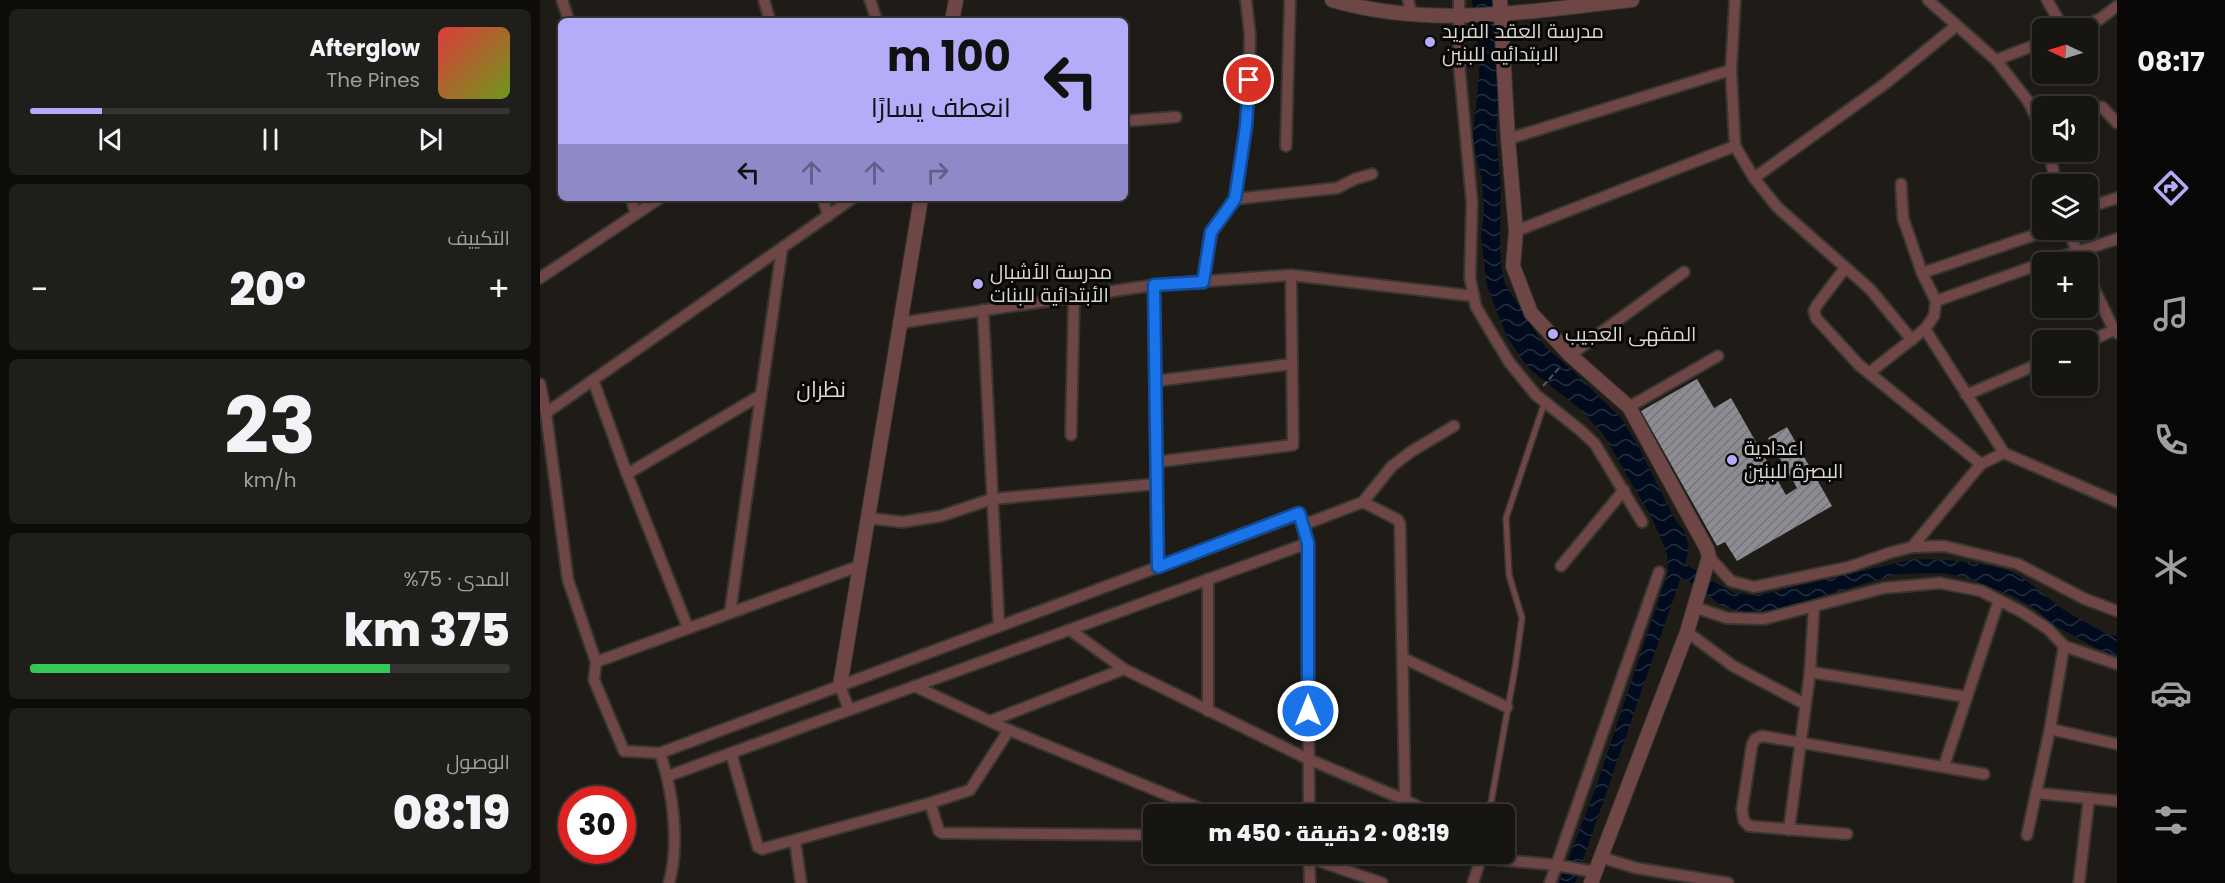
<!DOCTYPE html>
<html lang="ar">
<head>
<meta charset="utf-8">
<style>
  :root { --surface:#171512; --page:#201e1b; --text:#f1f3f6; --muted:#9e9f9f; --line:#363432; --accent:#b4acf9 }
  body { margin:0; font-family:Poppins,Cairo,sans-serif; background:var(--page); color:var(--text); direction:rtl; height:100vh; display:flex; flex-direction:column; font-size:22px; white-space:nowrap }
  * { box-sizing:border-box; margin:0 }
  p { font-size:20px; color:var(--muted) }
  .icon { flex:none; width:33px; height:33px; fill:none; stroke:currentColor; stroke-width:2; stroke-linecap:round; stroke-linejoin:round }
  .map { position:relative; flex:1; overflow:hidden; direction:ltr }
  .panel { display:flex; flex-direction:column; gap:9px; padding:9px; background:#0d0c0a; width:540px }
  .panel>* { flex:none }
  .banner { position:absolute; left:18px; top:18px; width:570px; height:183px; border-radius:9px; box-shadow:0 3px 9px #0003,0 0 0 2px var(--line); direction:rtl; background:#b4acf9; color:#111; overflow:hidden }
  .needle { width:39px; rotate:274deg }
  .fabs { position:absolute; left:1492px; top:18px; display:grid; gap:12px }
  .fabs a { display:grid; place-items:center; width:66px; height:66px; border-radius:9px; background:var(--surface); box-shadow:0 3px 9px #0003,0 0 0 2px var(--line); font-size:30px }
  .speed { position:absolute; left:18px; top:786px; display:flex; gap:12px; font-size:30px; font-weight:700; text-align:center }
  .speed>* { display:grid; place-content:center; width:78px; height:78px; border-radius:50%; background:var(--surface); box-shadow:0 3px 9px #0003,0 0 0 2px var(--line); line-height:1 }
  .speed .limit { border:9px solid #d22; background:#fff; color:#111 }
  .pin { position:absolute; display:grid; place-items:center; width:51px; height:51px; color:#fff; margin:-26px; border:3px solid #fff; border-radius:50%; box-shadow:0 2px 6px #0007 }
  .me { position:absolute; width:66px; margin:-33px; rotate:0deg; stroke-linejoin:round; filter:drop-shadow(0 0 4px #0008) }
  .turn { display:flex; align-items:center; gap:21px; height:126px; padding:0 18px; font-size:27px }
  .turn .icon { width:78px; height:78px; stroke-width:2.5 }
  .turn b { display:block; font-size:42px; line-height:51px }
  .lanes { display:flex; align-items:center; height:57px; padding:0 18px; background:#0003; justify-content:center; gap:30px; direction:ltr }
  .lanes .off { opacity:.35 }
  .big { font-size:45px; font-weight:800; line-height:1.1 }
  .panel .widget { flex:1; display:flex; flex-direction:column; justify-content:center; gap:9px; min-width:0; padding:0 21px; border-radius:9px; background:var(--page) }
  .panel .dial { align-items:center; gap:0 }
  .dial b { font-size:78px; line-height:1 }
  .song { display:flex; align-items:center; gap:18px }
  .cover { width:72px; height:72px; border-radius:9px; background:linear-gradient(135deg,hsl(0 70% 55%),hsl(80 70% 35%)) }
  .played { height:6px; border-radius:3px; background:linear-gradient(90deg,var(--accent) 15%,var(--line) 15%) }
  .keys { display:flex; justify-content:space-around; direction:ltr }
  .heat { display:flex; justify-content:space-between; align-items:center; font-size:33px; direction:ltr }
  .charge { height:9px; border-radius:4px; background:linear-gradient(90deg,#34c759 75%,var(--line) 0) }
  .trip { position:absolute; left:603px; top:804px; width:372px; height:60px; border-radius:9px; background:var(--surface); box-shadow:0 3px 9px #0003,0 0 0 2px var(--line); font-weight:800; line-height:60px; text-align:center; direction:rtl }
  main { display:flex; flex:1; min-height:0 }
  .tabs { display:flex; flex-direction:column; width:108px; justify-content:space-around; align-items:center; background:#090807; color:var(--muted) }
  .tabs .icon { width:42px; height:42px }
  .tabs .selected { color:var(--accent) }
  .tabs b { font-size:27px; color:var(--text) }
  .map>svg:first-child { display:block }
</style>
</head>
<body>
<main>
<nav class="tabs">
<b>08:17</b>
<svg class="icon selected" aria-label="directions" viewBox="0 0 24 24"><path d="M12 3l9 9-9 9-9-9zM9 14v-3h6M13 9l2 2-2 2"/></svg>
<svg class="icon" aria-label="music" viewBox="0 0 24 24"><path d="M9 18V5l10-2v13"/><circle cx="6" cy="18" r="3"/><circle cx="16" cy="16" r="3"/></svg>
<svg class="icon" aria-label="phone" viewBox="0 0 24 24"><path d="M5 4h4l2 5-3 2q2 4 5 5l2-3 5 2v4C11 20 4 13 5 4z"/></svg>
<svg class="icon" aria-label="climate" viewBox="0 0 24 24"><path d="M12 3v18M4 7l16 10M4 17L20 7"/></svg>
<svg class="icon" aria-label="car" viewBox="0 0 24 24"><path d="M5 17H2v-5l4-1 3-4h7l3 4 3 1v5h-3M9 17h6M6 11h13"/><circle cx="7" cy="17" r="2"/><circle cx="17" cy="17" r="2"/></svg>
<svg class="icon" aria-label="filters" viewBox="0 0 24 24"><path d="M4 7h16M4 17h16"/><circle cx="9" cy="7" r="2"/><circle cx="15" cy="17" r="2"/></svg>
</nav>
<div class="map">
<svg width="1577" height="883" viewBox="0 0 1577 883">
  <defs>
    <pattern id="water-waves" width="16" height="10" patternUnits="userSpaceOnUse" patternTransform="scale(1.5)"><rect width="16" height="10" fill="#000b1e"/><path d="M0 5q4-4 8 0t8 0" fill="none" stroke="#252e3e"/></pattern>
    <pattern id="building-hatch" width="6" height="6" patternUnits="userSpaceOnUse" patternTransform="scale(1.5)"><rect width="6" height="6" fill="#8c8c92"/><path d="M-1 1l2-2M0 6l6-6M5 7l2-2" fill="none" stroke="#767579"/></pattern>
  </defs>
  <rect width="100%" height="100%" fill="#1f1c18"/>
  <path fill="url(#water-waves)" d="M932,0H952L958,94L956,137L961,186L960,241L961,265L965,284L1006,348L1029,367L1081,418L1098,446L1134,518L1145,532L1149,549L1145,564L1193,593L1216,596L1374,559C1402,559 1440,562 1467,570C1487,578 1503,595 1520,607C1535,618 1553,626 1569,635L1577,636V656L1556,648L1514,625L1498,611L1473,596L1425,577L1401,573L1357,574L1238,609L1204,613L1178,604L1162,589L1141,577L1035,883H1019L1056,787L1128,572L1127,553L1112,518L1063,434L1040,409L992,371L984,362L967,337L947,286L941,236L944,212L942,179L936,157L933,135L939,75L937,37Z"/>
  <polygon fill="url(#building-hatch)" points="1157,379 1174,408 1191,398 1246,495 1257,488 1228,438 1247,427 1292,506 1197,561 1185,542 1177,546 1101,411"/>
  <g fill="none" stroke-linecap="round" stroke-linejoin="round">
    <defs>
      <polyline id="service" points="949,814 975,668 982,618 969,575 966,518 1004,404"/>
      <g id="minor">
        <polyline points="22,0 29,21"/>
        <polyline points="224,0 230,21"/>
        <polyline points="330,0 337,21"/>
        <polyline points="868,0 872,15"/>
        <polyline points="919,0 919,64 932,203 930,278 936,307 969,362 996,395 1040,430 1055,444 1102,522"/>
        <polyline points="1195,0 1191,70 1195,146 1214,178 1237,207 1330,289 1372,340"/>
        <polyline points="1388,0 1456,60 1488,101 1503,131"/>
        <polyline points="1507,0 1523,28"/>
        <polyline points="1538,28 1560,19 1577,6"/>
        <polyline points="1456,60 1503,42"/>
        <polyline points="1562,107 1577,123"/>
        <polyline points="585,121 636,117"/>
        <polyline points="968,139 1191,70"/>
        <polyline points="746,146 750,0"/>
        <polyline points="1509,152 1516,184"/>
        <polyline points="1214,178 1346,83 1416,26"/>
        <polyline points="1361,184 1363,218 1382,273 1396,301"/>
        <polyline points="91,198 96,214"/>
        <polyline points="283,198 288,216"/>
        <polyline points="695,199 797,188 815,179 832,174"/>
        <polyline points="1548,207 1577,198"/>
        <polyline points="1528,230 1542,262"/>
        <polyline points="976,231 1195,146"/>
        <polyline points="1505,262 1577,239"/>
        <polyline points="1305,268 1277,305 1274,311 1276,318 1319,365 1441,464"/>
        <polyline points="1382,273 1509,230"/>
        <polyline points="1548,276 1574,330 1577,333"/>
        <polyline points="0,278 120,198"/>
        <polyline points="663,283 671,232 695,199 706,126 709,80 710,35 706,0"/>
        <polyline points="614,285 617,567"/>
        <polyline points="443,310 459,626"/>
        <polyline points="359,323 614,285 751,275 933,296"/>
        <polyline points="1385,329 1464,453 1577,502"/>
        <polyline points="1548,342 1574,330"/>
        <polyline points="1030,355 1144,272"/>
        <polyline points="1329,373 1385,329 1394,316 1396,301 1503,263"/>
        <polyline points="53,380 87,474 148,628"/>
        <polyline points="615,381 752,364"/>
        <polyline points="0,384 6,413 28,580 56,662 54,680 84,751 120,753 760,514 768,543 769,814"/>
        <polyline points="1426,395 1503,362"/>
        <polyline points="1089,407 1178,356"/>
        <polyline points="6,413 313,198"/>
        <polyline points="531,435 534,297"/>
        <polyline points="616,462 753,445 751,275"/>
        <polyline points="87,474 221,395"/>
        <polyline points="823,502 858,520 860,524 865,800"/>
        <polyline points="327,518 362,522 401,516 452,499 616,484"/>
        <polyline points="763,525 823,502 852,466 872,451 914,426"/>
        <polyline points="1372,547 1441,464 1464,453"/>
        <polyline points="1169,557 1191,581 1214,587 1309,567 1349,553 1372,547 1404,546 1478,564 1545,599 1577,611"/>
        <polyline points="1021,566 1084,490"/>
        <polyline points="1154,607 1187,618 1224,619 1344,588 1400,583 1441,591 1482,612 1508,629 1524,646 1577,664"/>
        <polyline points="190,613 242,248"/>
        <polyline points="530,630 584,669 768,759 865,800 893,814"/>
        <polyline points="1147,632 1193,666 1265,704"/>
        <polyline points="863,658 967,707"/>
        <polyline points="56,662 319,566"/>
        <polyline points="1270,672 1427,697"/>
        <polyline points="300,686 309,710"/>
        <polyline points="374,686 469,730 674,814"/>
        <polyline points="668,711 668,579"/>
        <polyline points="450,721 584,669"/>
        <polyline points="1510,729 1577,744"/>
        <path d="M120,753C133,791 140,844 129,883"/>
        <polyline points="191,753 218,847 222,849 390,803 430,790 469,730"/>
        <polyline points="1404,766 1459,600"/>
        <polyline points="128,776 768,543"/>
        <polyline points="1496,793 1577,801"/>
        <polyline points="390,803 399,831 402,833 614,835"/>
        <polyline points="1249,830 1270,672 1274,606"/>
        <polyline points="1307,834 1209,826 1204,821 1202,810 1212,745 1215,739 1222,736 1444,774"/>
        <polyline points="1487,835 1510,729 1524,646"/>
        <polyline points="255,841 261,883"/>
        <polyline points="759,854 842,883"/>
        <polyline points="769,854 770,883"/>
        <polyline points="1060,857 1096,868 1188,883"/>
        <polyline points="941,858 1016,865 1055,872"/>
        <polyline points="933,883 942,854"/>
        <polyline points="1010,883 1119,572"/>
        <polyline points="1539,883 1549,798"/>
      </g>
      <g id="tertiary">
        <path d="M792,0C891,29 991,11 1092,0"/>
        <polyline points="960,0 968,139 976,231 973,266 991,313 1030,355 1089,407 1167,549 1169,557 1147,632 1051,883"/>
        <polyline points="412,21 416,0"/>
        <polyline points="300,686 381,198"/>
      </g>
    </defs>
    <use href="#service" stroke="#393632" stroke-width="8"/>
    <use href="#minor" stroke="#393632" stroke-width="14"/>
    <use href="#tertiary" stroke="#393632" stroke-width="16"/>
    <polyline stroke="#595653" stroke-width="2" stroke-dasharray="6 3" stroke-linecap="butt" points="1003,386 1021,366"/>
    <use href="#service" stroke="#6e4646" stroke-width="5"/>
    <use href="#minor" stroke="#6e4646" stroke-width="10"/>
    <use href="#tertiary" stroke="#6e4646" stroke-width="14"/>
  </g>
  <g fill="none" stroke-linecap="round" stroke-linejoin="round">
    <defs>
      <polyline id="route" points="709,80 706,126 695,199 671,232 663,282 614,285 618,567 759,513 768,543 768,711"/>
    </defs>
    <use href="#route" stroke="#114b97" stroke-width="15"/>
    <use href="#route" stroke="#1a73e8" stroke-width="10"/>
  </g>
  <g fill="#b4acf9" stroke="#080706" stroke-width="2">
    <circle cx="890" cy="42" r="6"/>
    <circle cx="438" cy="284" r="6"/>
    <circle cx="1013" cy="334" r="6"/>
    <circle cx="1192" cy="460" r="6"/>
  </g>
  <g text-anchor="middle" stroke-width="6" stroke-linejoin="round" paint-order="stroke">
    <g font-size="20" fill="#d9d7d4" stroke="#080706" text-anchor="start">
      <text x="902" y="38">مدرسة العقد الفريد<tspan x="902" dy="23">الابتدائيه للبنين</tspan></text>
      <text x="450" y="279">مدرسة الأشبال<tspan x="450" dy="23">الأبتدائية للبنات</tspan></text>
      <text x="1025" y="341">المقهى العجيب</text>
      <text x="1204" y="455">اعدادية<tspan x="1204" dy="23">البصرة للبنين</tspan></text>
    </g>
    <g font-size="22" fill="#dedad5" stroke="#080706">
      <text x="281" y="397">نظران</text>
    </g>
  </g>
</svg>
<div class="fabs">
<a><svg class="needle" viewBox="-14 -14 28 28"><path d="M0-13l5 13h-10z" fill="#e53935"/><path d="M0 13l5-13h-10z" fill="#9e9f9f"/></svg></a>
<a><svg class="icon" aria-label="sound" viewBox="0 0 24 24"><path d="M4 9h4l5-4v14l-5-4H4zM17 9q2 3 0 6"/></svg></a>
<a><svg class="icon" aria-label="layers" viewBox="0 0 24 24"><path d="M12 4l9 5-9 5-9-5zM3 14l9 5 9-5"/></svg></a>
<a>+</a>
<a>−</a>
</div>
<div class="speed"><div class="limit">30</div></div>
<div class="pin" style="left:709px;top:80px;background:#d93025"><svg class="icon" aria-label="arrive" viewBox="0 0 24 24"><path d="M6 21V4h12l-3 4 3 4H6"/></svg></div>
<svg class="me" style="left:768px;top:711px" viewBox="-20 -20 40 40"><circle r="17" fill="#1a73e8" stroke="#fff" stroke-width="3"/><path d="M0-11L8 9 0 5-8 9z" fill="#fff"/></svg>
<div class="trip">08:19 · 2 دقيقة · 450 m</div>
<div class="banner">
<div class="turn"><svg class="icon" aria-label="left" viewBox="0 0 24 24"><path d="M17 20v-9H6M10 6l-5 5 5 5"/></svg><div><b>100 m</b>انعطف يسارًا</div></div>
<div class="lanes"><svg class="icon" aria-label="left" viewBox="0 0 24 24"><path d="M17 20v-9H6M10 6l-5 5 5 5"/></svg><svg class="icon off" aria-label="ahead" viewBox="0 0 24 24"><path d="M12 20V5M6 11l6-6 6 6"/></svg><svg class="icon off" aria-label="ahead" viewBox="0 0 24 24"><path d="M12 20V5M6 11l6-6 6 6"/></svg><svg class="icon off" aria-label="right" viewBox="0 0 24 24"><path d="M7 20v-9h11M14 6l5 5-5 5"/></svg></div>
</div>
</div>
<section class="panel">
<div class="widget">
<div class="song"><i class="cover"></i><div><b>Afterglow</b><p>The Pines</p></div></div>
<div class="played"></div>
<div class="keys"><svg class="icon" aria-label="previous" viewBox="0 0 24 24"><path d="M18 5L8 12l10 7zM5 5v14"/></svg><svg class="icon" aria-label="pause" viewBox="0 0 24 24"><path d="M8 5v14M16 5v14"/></svg><svg class="icon" aria-label="next" viewBox="0 0 24 24"><path d="M6 5l10 7-10 7zM19 5v14"/></svg></div>
</div>
<div class="widget"><p>التكييف</p>
<div class="heat"><a>−</a><b class="big">20°</b><a>+</a></div>
</div>
<div class="widget dial"><b>23</b><p>km/h</p></div>
<div class="widget"><p>المدى · 75%</p><b class="big">375 km</b><div class="charge"></div></div>
<div class="widget"><p>الوصول</p><b class="big">08:19</b></div>
</section>
</main>
</body>
</html>
